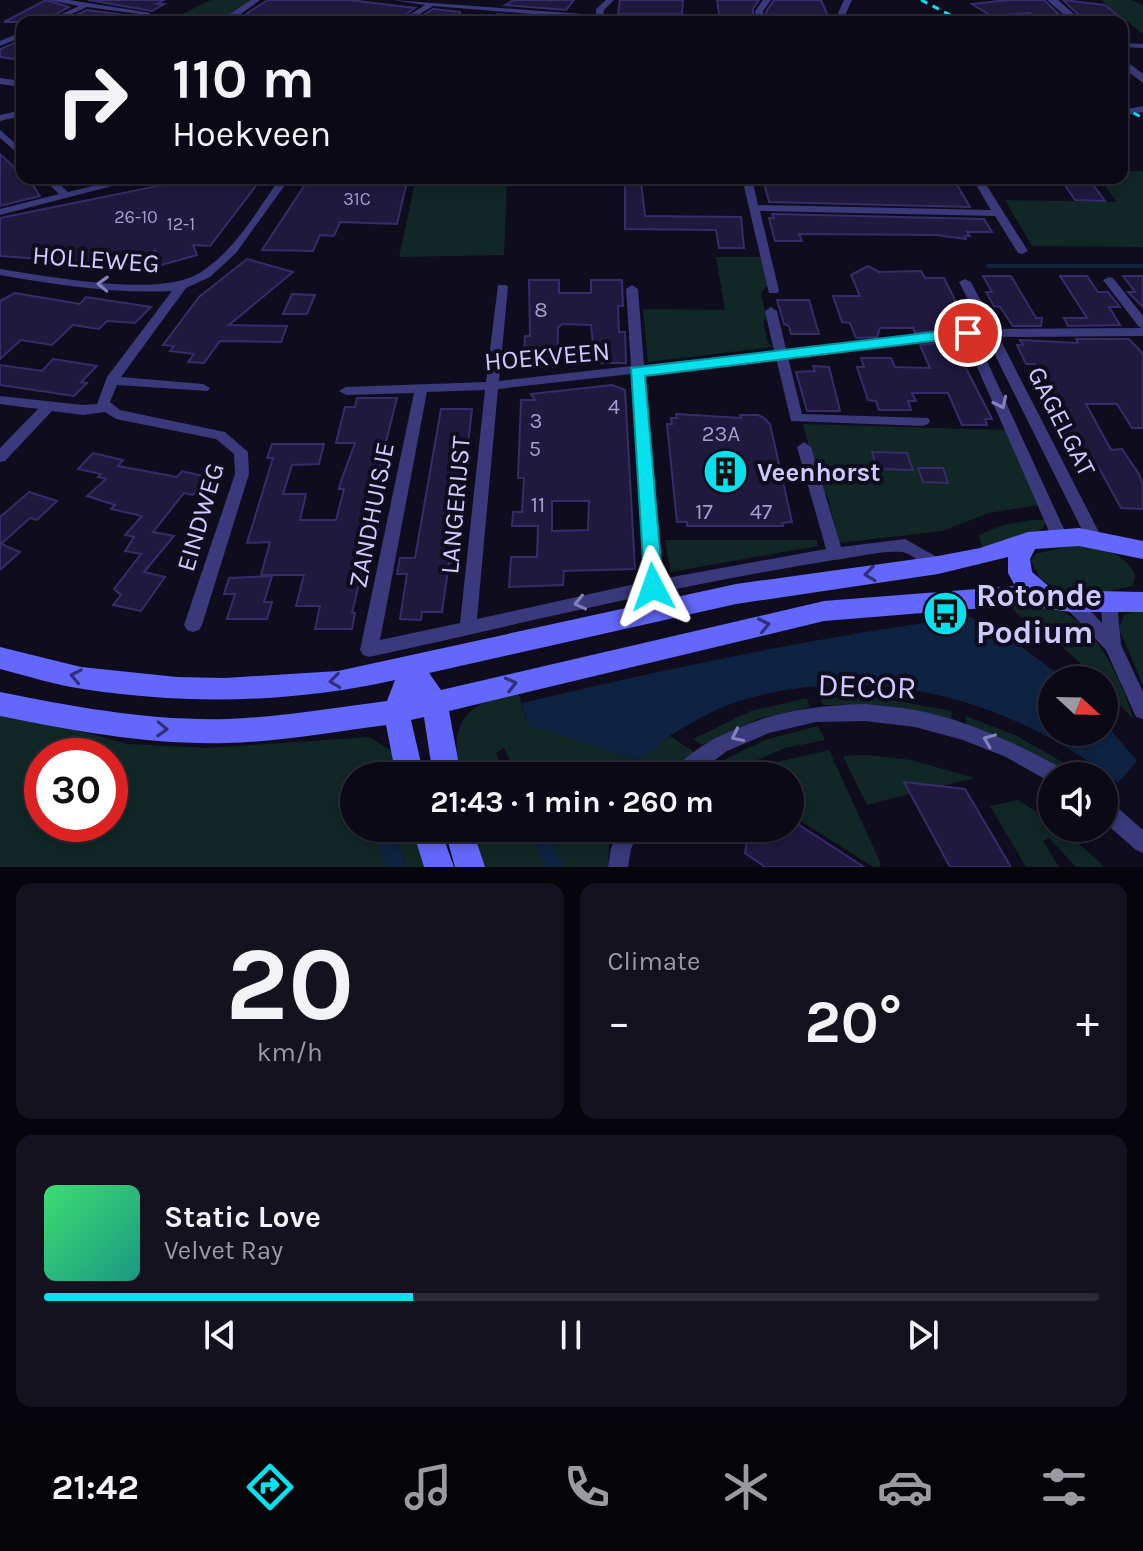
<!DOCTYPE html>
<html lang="en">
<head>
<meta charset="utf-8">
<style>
  :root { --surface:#0b0916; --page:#14121f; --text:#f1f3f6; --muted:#9a9aa1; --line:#2b2a35; --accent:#07e1ed }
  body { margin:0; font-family:Karla,sans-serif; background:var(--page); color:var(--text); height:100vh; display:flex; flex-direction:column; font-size:30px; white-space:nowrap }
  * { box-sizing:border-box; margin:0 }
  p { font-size:26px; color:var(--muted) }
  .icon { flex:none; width:44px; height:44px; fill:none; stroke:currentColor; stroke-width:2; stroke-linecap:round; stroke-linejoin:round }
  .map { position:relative; height:867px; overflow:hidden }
  .side { display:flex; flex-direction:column; gap:16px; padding:16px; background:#06050c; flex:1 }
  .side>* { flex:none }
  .top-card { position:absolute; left:16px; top:16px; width:1112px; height:168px; border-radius:16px; box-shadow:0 4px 12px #0003,0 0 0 2px var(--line); background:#0b0916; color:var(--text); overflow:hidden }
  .needle { width:52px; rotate:112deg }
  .controls { position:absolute; left:1038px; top:666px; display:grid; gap:16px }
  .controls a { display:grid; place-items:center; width:80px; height:80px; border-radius:50%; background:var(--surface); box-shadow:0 4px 12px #0003,0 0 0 2px var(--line); font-size:40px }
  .speed { position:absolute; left:24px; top:738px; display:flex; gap:16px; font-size:40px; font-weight:700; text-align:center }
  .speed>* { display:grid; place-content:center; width:104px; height:104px; border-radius:50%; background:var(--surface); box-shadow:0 4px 12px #0003,0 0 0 2px var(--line); line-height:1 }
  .speed .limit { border:12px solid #d22; background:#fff; color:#111 }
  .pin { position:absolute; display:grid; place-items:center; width:68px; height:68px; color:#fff; margin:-34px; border:4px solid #fff; border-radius:50%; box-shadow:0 2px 8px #0007 }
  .me { position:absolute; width:88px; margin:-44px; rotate:356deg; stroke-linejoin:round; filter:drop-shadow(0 0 6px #0008) }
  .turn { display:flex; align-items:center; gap:28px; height:168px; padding:0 24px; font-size:36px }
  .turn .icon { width:104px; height:104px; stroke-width:2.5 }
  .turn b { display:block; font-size:56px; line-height:68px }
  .big { font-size:60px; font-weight:700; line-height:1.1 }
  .side .widget { flex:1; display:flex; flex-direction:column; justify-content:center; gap:12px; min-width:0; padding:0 28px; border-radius:16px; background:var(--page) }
  .side .dial { align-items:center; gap:0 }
  .dial b { font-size:104px; line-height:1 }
  .song { display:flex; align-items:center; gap:24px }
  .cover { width:96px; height:96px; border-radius:12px; background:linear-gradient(135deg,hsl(140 70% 55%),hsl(170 70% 35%)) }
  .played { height:8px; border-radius:4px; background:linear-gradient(90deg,var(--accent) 35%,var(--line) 35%) }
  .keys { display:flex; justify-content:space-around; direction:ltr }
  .heat { display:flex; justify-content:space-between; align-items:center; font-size:44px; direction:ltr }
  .side .tiles { flex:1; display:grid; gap:16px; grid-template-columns:1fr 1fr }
  .widget:last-child { grid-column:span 2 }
  .trip { position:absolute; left:340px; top:762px; width:464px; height:80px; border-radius:40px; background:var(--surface); box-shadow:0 4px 12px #0003,0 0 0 2px var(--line); font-weight:700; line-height:80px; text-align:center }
  .tab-bar { display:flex; height:128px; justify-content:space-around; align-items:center; background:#040409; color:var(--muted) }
  .tab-bar .icon { width:56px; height:56px }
  .tab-bar .selected { color:var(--accent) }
  .tab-bar b { font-size:36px; color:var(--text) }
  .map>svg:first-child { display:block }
</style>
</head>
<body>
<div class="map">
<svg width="1143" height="867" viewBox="0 0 1143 867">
  <rect width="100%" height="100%" fill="#0f0c1e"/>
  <g fill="#102725" fill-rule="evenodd">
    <polygon points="211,0 252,0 217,22 182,22 176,17"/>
    <polygon points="1101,0 1132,0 1143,5 1143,34"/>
    <polygon points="1122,171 1143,171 1143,247 1032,246 1005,200 1117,202 1099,178 1122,178"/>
    <polygon points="416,178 507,178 504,255 399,257"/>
    <polygon points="716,257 761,257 768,285 761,293 767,320 763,320 768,343 773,347 648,362 643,309 725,310"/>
    <polygon points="803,424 1005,430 1038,505 989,513 942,531 839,543 827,494 821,493"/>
    <polygon points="1032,520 1048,520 1040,531 983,550 979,535 1003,525"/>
    <polygon points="665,540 817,540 818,546 670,572"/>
    <path d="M1078,544C1100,548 1125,552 1135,575L1133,586L1078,597L1041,580L1031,561L1035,554Z"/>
    <path d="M1008,600C1024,603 1043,603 1057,609C1096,624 1123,682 1133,719L1104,688V680H1097L1061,645L1017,614Z"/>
    <polygon points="1143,609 1143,685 1119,628 1124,615"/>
    <path d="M517,689L528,725L638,760L670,736L694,752L663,776H517L504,748L496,753L506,776H459C450,717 465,708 517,689Z"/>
    <polygon points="869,696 952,711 951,720 878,705 823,705 820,698"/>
    <polygon points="807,698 810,707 758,719 702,745 693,739 751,711"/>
    <path d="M0,710L128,744L207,748L369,737L395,753L403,776H354V828H373L386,867H0ZM42,756H110V824H42Z"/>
    <polygon points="966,716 1017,736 1086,776 1069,776 966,724"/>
    <polygon points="818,726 825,740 785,748 739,768 725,759 768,739"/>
    <polygon points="829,750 881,864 879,867 873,867 790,814 790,776 748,776 777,762"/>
    <polygon points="866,755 911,760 975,778 942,786 905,782 910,794 867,805 843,756"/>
    <polygon points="1018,800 1052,822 1052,828 1061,828 1105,867 1076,867 1049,838 1043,841 1059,867 1026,867 990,806"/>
    <polygon points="392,828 416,828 432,867 406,867"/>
    <polygon points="471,828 528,828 546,867 483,867"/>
    <polygon points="543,828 615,828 609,845 608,867 564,867"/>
  </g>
  <g fill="#0d2341">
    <path d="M970,617L1002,632L1059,675H1070L1075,680H1052V732H1104V722L1137,761L1118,783C1010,698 870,660 736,702C713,710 692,722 671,735C660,743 650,755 638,760L528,725L522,703C671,668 818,636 970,617Z"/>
    <polygon points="373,828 392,828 406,867 386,867"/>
    <polygon points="528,828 543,828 564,867 546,867"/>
  </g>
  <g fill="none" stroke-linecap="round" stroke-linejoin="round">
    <polyline stroke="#0d2341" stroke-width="4" points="988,266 1143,266"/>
  </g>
  <g fill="#1f193e" stroke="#352c69" stroke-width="2" fill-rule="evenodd">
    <polygon points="46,0 69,7 41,22 4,22"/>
    <polygon points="88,0 164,0 157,4 164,4 152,11"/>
    <polygon points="268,0 349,0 415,8 395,22 280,22 246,14"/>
    <polygon points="514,0 574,0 566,10 505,5"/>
    <polygon points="620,0 683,0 682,14 618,14"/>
    <polygon points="717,0 759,0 753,9 753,18 747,20 720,20"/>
    <polygon points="774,0 821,0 829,18 819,22 767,19 766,12"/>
    <polygon points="1008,0 1044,0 1066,21 1038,21 1030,13 991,16 972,4"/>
    <polygon points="1063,0 1105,5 1124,20 1085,21"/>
    <polygon points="433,9 460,12 459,22 413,22"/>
    <polygon points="87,10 140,17 124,22 77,15 76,22 61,22"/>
    <polygon points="497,14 559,19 556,22 490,22"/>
    <polygon points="22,40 22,60 0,57 0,49"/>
    <polygon points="0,154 32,184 40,196 0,206"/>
    <polygon points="197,178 262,178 210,246 193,245 197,255 161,265 155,250 142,266 0,256 0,218"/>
    <polygon points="379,178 377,182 407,182 397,224 340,222 334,236 320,235 313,251 262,250 308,180"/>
    <polygon points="811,178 956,183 970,207 769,202 764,183 813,183"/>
    <polygon points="1060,178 1088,178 1105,201 1075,200"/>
    <polygon points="625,182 641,182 645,216 741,217 744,248 719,248 716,230 625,229"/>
    <polygon points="772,214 984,219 992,232 967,232 970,236 965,236 966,239 936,235 799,234 802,241 775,241 769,218 774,218"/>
    <polygon points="247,259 293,272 229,325 287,326 281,342 220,341 204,363 188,362 194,354 170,351 174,346 163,345 199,297"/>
    <polygon points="868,266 879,272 921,271 925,278 944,278 961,312 955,312 960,321 944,321 947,330 915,333 913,328 880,328 877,337 856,338 850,323 842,322 833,296 860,296 851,275"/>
    <polygon points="983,276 1011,276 1036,318 1042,318 1041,326 1013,326 1000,307 994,306 986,292 992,292"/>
    <polygon points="1060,276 1087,276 1098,292 1108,292 1120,307 1109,307 1120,325 1068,326 1064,318 1087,318"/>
    <polygon points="1123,276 1143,276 1143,307 1128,292 1135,292"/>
    <polygon points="529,280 559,280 559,293 591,293 591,280 622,280 623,306 618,306 619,332 625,332 626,363 595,363 591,325 562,324 558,328 557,367 523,367 525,336 530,336"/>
    <polygon points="15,293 80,304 86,297 151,307 135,323 107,321 99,329 73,325 52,345 21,340 0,359 0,301"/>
    <polygon points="292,294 315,295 307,314 283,314"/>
    <polygon points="777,300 809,300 819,334 791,334 789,326 784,324"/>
    <polygon points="1076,339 1129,339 1143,354 1143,428 1132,428 1117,404 1086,404 1111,450 1122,449 1139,474 1143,485 1143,509 1121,508 1099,468 1088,468 1051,410 1062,409 1038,369 1034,364 1026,364 1017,345 1023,345 1020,340 1078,343"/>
    <polygon points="952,341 992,419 985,419 987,425 962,425 948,393 912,393 916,401 908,401 911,410 879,410 876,401 868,400 857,367 864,367 861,358 891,358 895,367 930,368 920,345"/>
    <polygon points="53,359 97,366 81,382 87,383 74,396 0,385 0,365 42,371"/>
    <polygon points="813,366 829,367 840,411 807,411 796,372 815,371"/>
    <path d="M612,385L625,390L635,569L564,571L563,585L509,587L511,557H537L538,526H512L513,512H522L524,478H518L521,400H535L531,394ZM552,501H589L588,530L552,531Z"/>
    <polygon points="357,398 397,398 371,501 379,501 352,613 355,613 352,629 315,629 320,606 296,606 304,575 261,575 270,542 247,543 273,458 267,458 272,444 324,444 319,464 292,465 283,494 306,494 300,520 336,520 344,489 339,489 341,481 355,443 336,443 345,407 355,407"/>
    <polygon points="441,409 472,409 455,563 449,563 442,612 422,612 421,620 400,619 407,574 397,574 400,558 415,558"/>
    <polygon points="676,414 741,418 740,415 758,415 764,418 770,424 792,522 782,523 783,526 687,526 687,522 677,522 667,424 672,424 671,418 677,418"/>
    <polygon points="872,452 907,453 913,470 877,469"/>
    <polygon points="93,453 123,460 118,466 177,477 182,471 208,477 193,495 184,493 153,532 174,536 144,572 165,577 141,611 113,605 121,595 114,589 141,554 125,551 134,537 125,535 142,516 111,509 115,505 87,496 106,479 98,477 101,474 78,469"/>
    <polygon points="918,468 943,468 948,483 923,482"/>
    <polygon points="29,492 57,501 37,520 30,518 1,544 20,552 0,570 0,517"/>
    <polygon points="272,576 264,602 272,602 267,619 227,619 235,594 224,594 229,578"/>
    <polygon points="904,782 965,789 1011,867 950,867"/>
    <polygon points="790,819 864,867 765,867 745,853 749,828 790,828"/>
  </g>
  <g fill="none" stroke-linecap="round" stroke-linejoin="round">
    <g fill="#39397b" fill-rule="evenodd">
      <polygon points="49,0 69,0 151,13 147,15 87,7 54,22 44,22 79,6"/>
      <polygon points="251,0 260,0 238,16 277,22 228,19 228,15"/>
      <polygon points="392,0 596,15 596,9 606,0 614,0 604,10 603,16 656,20 660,22 603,20 603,22 595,22 595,19 433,6 407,22 398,22 425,5"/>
      <polygon points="763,0 771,0 763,11 765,22 757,22 755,11"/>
      <polygon points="844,0 852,0 842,22 834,22"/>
      <polygon points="22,32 22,37 0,46 0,41"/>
      <polygon points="1122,43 1143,44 1143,48 1122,47"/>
      <polygon points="22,110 22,116 0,121 0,115"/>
      <polygon points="0,130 22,149 22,157 0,138"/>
      <polygon points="42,178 53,178 68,192 126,178 143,178 0,215 0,209 59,194"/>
      <path d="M280,178H290L236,253L210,277L186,288L121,377L203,384L210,388L208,391L117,385L110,402L120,410L225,432L248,452L249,474L202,625L199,630L193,632L187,630L184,625L235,474L234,454L216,439L116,419L105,412L83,415L52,411L5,461L0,462V448L38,409L0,404V396L83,405L97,404L107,377L172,291C115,294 57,285 0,275V269C48,276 161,299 201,272C235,250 257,211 280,178Z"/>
      <polygon points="742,178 752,178 758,205 991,210 972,178 982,178 1028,251 1022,254 1018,253 995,216 760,211 779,291 777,293 769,293"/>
      <polygon points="1109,277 1113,278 1143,316 1143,328 1139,327 1103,280"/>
      <path d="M965,279L971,282L995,329L1143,328V336L999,337L1102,538L1100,542H1088L986,337H976L1068,538L1066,542H1054L1052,538L964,337L788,357L802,414L928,418L930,421L928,424L923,426L791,421L776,358L644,373L661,579L826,549L797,447L804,442L811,447L841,547L905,539L944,561L946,565L944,569C927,575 916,553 901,552C885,550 851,558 834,560C678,585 524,623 369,657L363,655L360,650L414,393L346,395L339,391L346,387L486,382L498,285H506L508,287L499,381L631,366L626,289L632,285L638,289L644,365L774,351L765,311L771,307L777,311L786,349L983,329L959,282ZM631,374L644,582L477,619L498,389ZM485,390L460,623L380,640L427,392Z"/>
      <polygon points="1071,595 1077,597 1102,623 1101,603 1103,598 1109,596 1115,598 1117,603 1121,645 1143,692 1143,719 1136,717 1106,650 1065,607 1063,602 1065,597"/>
      <path d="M865,704C882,706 899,707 915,710C968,720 1017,744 1065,770L1068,776H1052V783L1006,757L963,740L915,727L865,721L816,722L769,733L727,751L693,776H667L670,770C685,759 700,746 716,738C768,712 808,706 865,704Z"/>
      <polygon points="1104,799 1111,802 1143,830 1143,853 1136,850 1104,822"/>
      <polygon points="620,828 640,828 631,849 628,867 608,867 611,848"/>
    </g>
    <g fill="#39397b" fill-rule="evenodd">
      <polygon points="1047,0 1058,0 1083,22 1072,22"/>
      <polygon points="1122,58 1143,74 1143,83 1122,67"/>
      <polygon points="0,78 22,81 22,87 0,84"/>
      <polygon points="1143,106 1143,112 1122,116 1122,110"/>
    </g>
    <g fill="#6467fb" fill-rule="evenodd">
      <path d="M1079,528L1143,541V559L1079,546L1035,549L1030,559L1032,572L1053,590L1143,592V612H1071L1020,605L824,621L449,711L461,776H433L424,717L411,720L424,776H396L386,725C333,732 279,742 226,743C149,745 75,731 0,716V692C75,707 150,721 227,719C280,717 334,708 387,701L395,680C293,703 187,705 83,689C56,685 27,676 0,669V647L81,667L177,677L225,678L338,671L736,584L938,556L980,548L1028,532ZM1008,557V573L1015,586L824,601L441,690L429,673L736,604L938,574Z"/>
      <polygon points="412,828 440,828 454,867 424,867"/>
      <polygon points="444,828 472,828 485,867 455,867"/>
    </g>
    <g stroke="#07e1ed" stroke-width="3" stroke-dasharray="7 6" stroke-linecap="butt">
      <polyline points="921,0 964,22"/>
      <polyline points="1122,107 1143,118"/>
    </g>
  </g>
  <defs><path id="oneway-chevron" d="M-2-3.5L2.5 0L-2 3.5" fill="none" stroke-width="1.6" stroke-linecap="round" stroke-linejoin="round" transform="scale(2)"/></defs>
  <g stroke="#8482bc">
    <use href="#oneway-chevron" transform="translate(103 284) rotate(-178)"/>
    <use href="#oneway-chevron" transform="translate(1001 403) rotate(64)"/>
    <use href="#oneway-chevron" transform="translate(580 603) rotate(167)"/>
    <use href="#oneway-chevron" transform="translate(737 736) rotate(154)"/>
    <use href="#oneway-chevron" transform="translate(989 740) rotate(-158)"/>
  </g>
  <g stroke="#313076">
    <use href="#oneway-chevron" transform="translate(870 574) rotate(173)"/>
    <use href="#oneway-chevron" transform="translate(764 625) rotate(-12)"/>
    <use href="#oneway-chevron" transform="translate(76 676) rotate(-169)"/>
    <use href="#oneway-chevron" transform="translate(335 681) rotate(173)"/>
    <use href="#oneway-chevron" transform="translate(511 684) rotate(-14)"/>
    <use href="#oneway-chevron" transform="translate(162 729) rotate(2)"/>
  </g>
  <polygon fill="#07e1ed" stroke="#05929a" stroke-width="2" points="968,328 976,333 974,336 645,376 663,587 660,593 645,593 631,368"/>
  <defs>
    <symbol id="building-disc" viewBox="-11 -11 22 22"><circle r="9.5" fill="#07e1ed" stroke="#0f0c1e"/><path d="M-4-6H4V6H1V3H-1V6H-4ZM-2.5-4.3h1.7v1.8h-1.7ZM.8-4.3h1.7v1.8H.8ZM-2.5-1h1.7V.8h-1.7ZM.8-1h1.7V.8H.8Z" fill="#111"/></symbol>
    <symbol id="bus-disc" viewBox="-11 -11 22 22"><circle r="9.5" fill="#07e1ed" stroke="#0f0c1e"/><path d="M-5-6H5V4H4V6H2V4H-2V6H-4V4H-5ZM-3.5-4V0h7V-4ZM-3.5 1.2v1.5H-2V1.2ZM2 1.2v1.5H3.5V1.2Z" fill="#111"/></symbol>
  </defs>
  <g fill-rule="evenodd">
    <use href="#building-disc" x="700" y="446" width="51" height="51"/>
    <use href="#bus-disc" x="920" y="588" width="51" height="51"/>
  </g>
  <g text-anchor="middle" stroke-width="8" stroke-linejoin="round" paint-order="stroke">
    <g font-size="18" fill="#a29ece">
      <text x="357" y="205">31C</text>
      <text x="136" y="223">26-10</text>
      <text x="181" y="230">12-1</text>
    </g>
    <g font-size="22" fill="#a29ece">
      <text x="541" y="317">8</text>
      <text x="614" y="414">4</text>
      <text x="536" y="428">3</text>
      <text x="721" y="441">23A</text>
      <text x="535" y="456">5</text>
      <text x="538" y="512">11</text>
      <text x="704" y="519">17</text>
      <text x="761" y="519">47</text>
    </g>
    <g font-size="26" fill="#cecafe" stroke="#0f0c1e">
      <text transform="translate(96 259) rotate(4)" y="9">HOLLEWEG</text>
      <text transform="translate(547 356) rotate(-5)" y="9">HOEKVEEN</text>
      <text transform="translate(1062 421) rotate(63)" y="9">GAGELGAT</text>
      <text transform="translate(455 505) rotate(-85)" y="9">LANGERIJST</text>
      <text transform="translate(371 515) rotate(-79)" y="9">ZANDHUISJE</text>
      <text transform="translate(200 517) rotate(-74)" y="9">EINDWEG</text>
    </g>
    <g font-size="26" font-weight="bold" fill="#cecafe" stroke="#0f0c1e" text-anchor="start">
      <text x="757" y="481">Veenhorst</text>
    </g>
    <g font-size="32" font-weight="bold" fill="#cecafe" stroke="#0f0c1e" text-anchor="start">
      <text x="976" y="606">Rotonde<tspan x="976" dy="37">Podium</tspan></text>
    </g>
    <g font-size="32" fill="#cecafe" stroke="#0f0c1e">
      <text transform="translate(867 686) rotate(2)" y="11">DECOR</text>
    </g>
  </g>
</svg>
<div class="controls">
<a><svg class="needle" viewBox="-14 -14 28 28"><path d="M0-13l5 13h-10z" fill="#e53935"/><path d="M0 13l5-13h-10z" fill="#9a9aa1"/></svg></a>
<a><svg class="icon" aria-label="sound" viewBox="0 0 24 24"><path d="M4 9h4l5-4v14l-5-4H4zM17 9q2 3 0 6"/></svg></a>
</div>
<div class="speed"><div class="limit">30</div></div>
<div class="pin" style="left:968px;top:333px;background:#d93025"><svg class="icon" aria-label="arrive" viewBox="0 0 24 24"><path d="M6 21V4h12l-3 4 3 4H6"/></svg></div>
<svg class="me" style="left:653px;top:587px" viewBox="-20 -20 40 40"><path d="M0-17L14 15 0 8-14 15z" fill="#07e1ed" stroke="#fff" stroke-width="4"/></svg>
<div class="trip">21:43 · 1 min · 260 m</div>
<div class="top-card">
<div class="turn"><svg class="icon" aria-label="right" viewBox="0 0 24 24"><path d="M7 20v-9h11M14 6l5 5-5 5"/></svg><div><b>110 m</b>Hoekveen</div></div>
</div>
</div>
<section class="side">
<div class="tiles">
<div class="widget dial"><b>20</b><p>km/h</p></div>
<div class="widget"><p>Climate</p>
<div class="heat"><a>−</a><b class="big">20°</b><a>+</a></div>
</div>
<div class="widget">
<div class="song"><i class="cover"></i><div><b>Static Love</b><p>Velvet Ray</p></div></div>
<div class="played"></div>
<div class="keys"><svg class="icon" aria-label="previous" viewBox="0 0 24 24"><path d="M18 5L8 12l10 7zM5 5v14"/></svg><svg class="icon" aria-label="pause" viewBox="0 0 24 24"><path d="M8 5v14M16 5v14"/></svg><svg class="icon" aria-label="next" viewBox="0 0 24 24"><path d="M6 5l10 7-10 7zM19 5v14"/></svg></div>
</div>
</div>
</section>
<nav class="tab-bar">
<b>21:42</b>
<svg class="icon selected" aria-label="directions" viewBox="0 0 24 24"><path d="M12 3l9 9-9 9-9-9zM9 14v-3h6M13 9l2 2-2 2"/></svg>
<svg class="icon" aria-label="music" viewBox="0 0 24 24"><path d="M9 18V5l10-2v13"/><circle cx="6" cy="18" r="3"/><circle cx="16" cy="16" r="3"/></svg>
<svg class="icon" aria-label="phone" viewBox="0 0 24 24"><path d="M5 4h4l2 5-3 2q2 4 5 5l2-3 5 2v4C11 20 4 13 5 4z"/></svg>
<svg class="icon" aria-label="climate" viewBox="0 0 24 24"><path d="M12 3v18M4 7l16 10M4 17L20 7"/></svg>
<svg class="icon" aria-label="car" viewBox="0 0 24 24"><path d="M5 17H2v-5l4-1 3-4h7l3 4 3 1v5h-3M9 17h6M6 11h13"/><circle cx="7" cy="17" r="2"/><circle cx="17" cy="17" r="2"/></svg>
<svg class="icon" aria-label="filters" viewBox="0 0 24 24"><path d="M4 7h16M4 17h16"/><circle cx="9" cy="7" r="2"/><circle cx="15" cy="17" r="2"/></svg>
</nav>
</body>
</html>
